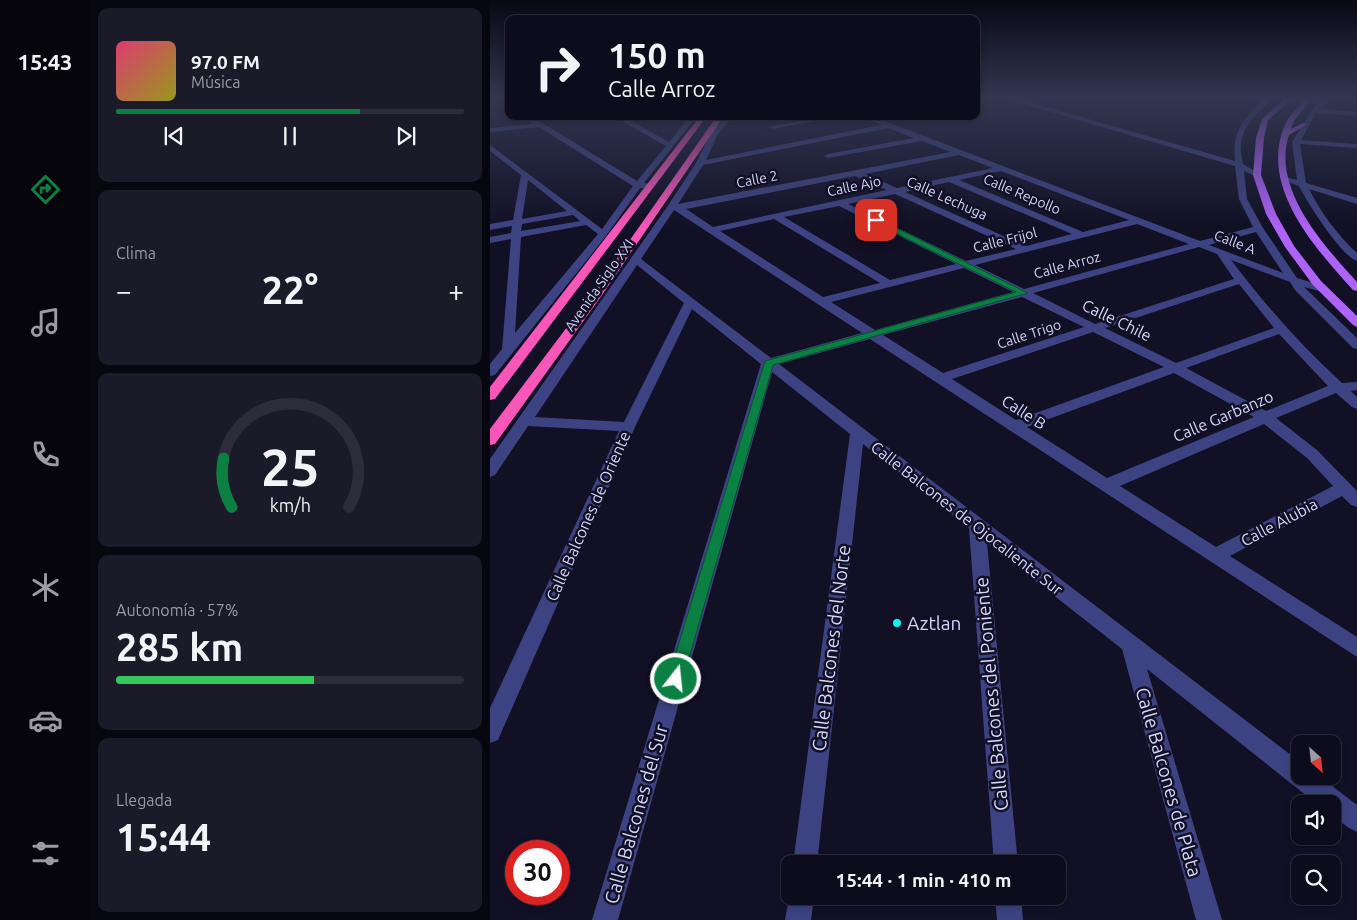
<!DOCTYPE html>
<html lang="es">
<head>
<meta charset="utf-8">
<style>
  :root { --surface:#0d0c1c; --page:#1b1a29; --text:#f1f3f6; --muted:#9a9ba3; --line:#2d2c3b; --accent:#0b8043 }
  body { margin:0; font-family:Ubuntu,sans-serif; background:var(--page); color:var(--text); height:100vh; display:flex; flex-direction:column; font-size:19px; white-space:nowrap }
  * { box-sizing:border-box; margin:0 }
  p { font-size:16px; color:var(--muted) }
  .icon { flex:none; width:28px; height:28px; fill:none; stroke:currentColor; stroke-width:2; stroke-linecap:round; stroke-linejoin:round }
  .map { position:relative; flex:1; overflow:hidden }
  .side { display:flex; flex-direction:column; gap:8px; padding:8px; background:#07070f; width:400px }
  .side>* { flex:none }
  .hud { position:absolute; left:15px; top:15px; width:475px; height:105px; border-radius:10px; box-shadow:0 2px 8px #0003,0 0 0 1px var(--line); background:#0d0c1c; color:var(--text); overflow:hidden }
  .needle { width:32px; rotate:153deg }
  .fabs { position:absolute; left:801px; top:735px; display:grid; gap:10px }
  .fabs a { display:grid; place-items:center; width:50px; height:50px; border-radius:10px; background:var(--surface); box-shadow:0 2px 8px #0003,0 0 0 1px var(--line); font-size:25px }
  .speed { position:absolute; left:15px; top:840px; display:flex; gap:10px; font-size:25px; font-weight:700; text-align:center }
  .speed>* { display:grid; place-content:center; width:65px; height:65px; border-radius:50%; background:var(--surface); box-shadow:0 2px 8px #0003,0 0 0 1px var(--line); line-height:1 }
  .speed .limit { border:8px solid #d22; background:#fff; color:#111 }
  .pin { position:absolute; display:grid; place-items:center; width:42px; height:42px; color:#fff; margin:-21px; border-radius:10px; box-shadow:0 2px 8px #0006 }
  .me { position:absolute; width:55px; margin:-28px; rotate:16deg; stroke-linejoin:round; filter:drop-shadow(0 0 4px #0008) }
  .turn { display:flex; align-items:center; gap:18px; height:105px; padding:0 20px; font-size:22px }
  .turn .icon { width:65px; height:65px; stroke-width:2.5 }
  .turn b { display:block; font-size:35px; line-height:42px }
  .big { font-size:38px; font-weight:700; line-height:1.1 }
  .side .tile { flex:1; display:flex; flex-direction:column; justify-content:center; gap:8px; min-width:0; padding:0 18px; border-radius:10px; background:var(--page) }
  .side .dial { align-items:center; gap:0 }
  .dial svg { height:130px; overflow:visible; fill:none; stroke:var(--line); stroke-width:7; stroke-linecap:round; text-anchor:middle }
  .dial text { fill:var(--text); stroke:none }
  .song { display:flex; align-items:center; gap:15px }
  .cover { width:60px; height:60px; border-radius:8px; background:linear-gradient(135deg,hsl(340 70% 55%),hsl(60 70% 35%)) }
  .played { height:5px; border-radius:2px; background:linear-gradient(90deg,var(--accent) 70%,var(--line) 70%) }
  .keys { display:flex; justify-content:space-around; direction:ltr }
  .heat { display:flex; justify-content:space-between; align-items:center; font-size:28px; direction:ltr }
  .charge { height:8px; border-radius:4px; background:linear-gradient(90deg,#34c759 57%,var(--line) 0) }
  .trip { position:absolute; left:291px; top:855px; width:285px; height:50px; border-radius:10px; background:var(--surface); box-shadow:0 2px 8px #0003,0 0 0 1px var(--line); font-weight:700; line-height:50px; text-align:center }
  main { display:flex; flex:1; min-height:0 }
  .tabs { display:flex; flex-direction:column; width:90px; justify-content:space-around; align-items:center; background:#05050b; color:var(--muted) }
  .tabs .icon { width:35px; height:35px }
  .tabs .selected { color:var(--accent) }
  .tabs b { font-size:22px; color:var(--text) }
  .map>svg:first-child { display:block }
</style>
</head>
<body>
<main>
<nav class="tabs">
<b>15:43</b>
<svg class="icon selected" aria-label="directions" viewBox="0 0 24 24"><path d="M12 3l9 9-9 9-9-9zM9 14v-3h6M13 9l2 2-2 2"/></svg>
<svg class="icon" aria-label="music" viewBox="0 0 24 24"><path d="M9 18V5l10-2v13"/><circle cx="6" cy="18" r="3"/><circle cx="16" cy="16" r="3"/></svg>
<svg class="icon" aria-label="phone" viewBox="0 0 24 24"><path d="M5 4h4l2 5-3 2q2 4 5 5l2-3 5 2v4C11 20 4 13 5 4z"/></svg>
<svg class="icon" aria-label="climate" viewBox="0 0 24 24"><path d="M12 3v18M4 7l16 10M4 17L20 7"/></svg>
<svg class="icon" aria-label="car" viewBox="0 0 24 24"><path d="M5 17H2v-5l4-1 3-4h7l3 4 3 1v5h-3M9 17h6M6 11h13"/><circle cx="7" cy="17" r="2"/><circle cx="17" cy="17" r="2"/></svg>
<svg class="icon" aria-label="filters" viewBox="0 0 24 24"><path d="M4 7h16M4 17h16"/><circle cx="9" cy="7" r="2"/><circle cx="15" cy="17" r="2"/></svg>
</nav>
<section class="side">
<div class="tile">
<div class="song"><i class="cover"></i><div><b>97.0 FM</b><p>Música</p></div></div>
<div class="played"></div>
<div class="keys"><svg class="icon" aria-label="previous" viewBox="0 0 24 24"><path d="M18 5L8 12l10 7zM5 5v14"/></svg><svg class="icon" aria-label="pause" viewBox="0 0 24 24"><path d="M8 5v14M16 5v14"/></svg><svg class="icon" aria-label="next" viewBox="0 0 24 24"><path d="M6 5l10 7-10 7zM19 5v14"/></svg></div>
</div>
<div class="tile"><p>Clima</p>
<div class="heat"><a>−</a><b class="big">22°</b><a>+</a></div>
</div>
<div class="tile dial"><svg viewBox="0 0 100 80">
<path d="M14 69A42 42 0 1 1 86 69"/>
<path d="M14 69A42 42 0 0 1 9 39" stroke="#0b8043"/>
<text x="50" y="56" font-size="32" font-weight="700">25</text>
<text x="50" y="72" font-size="11">km/h</text>
</svg></div>
<div class="tile"><p>Autonomía · 57%</p><b class="big">285 km</b><div class="charge"></div></div>
<div class="tile"><p>Llegada</p><b class="big">15:44</b></div>
</section>
<div class="map">
<svg width="867" height="920" viewBox="0 0 867 920">
  <rect width="100%" height="100%" fill="#111025"/>
  <g fill="none" stroke-linecap="round" stroke-linejoin="round">
    <g fill="#3d4382" fill-rule="evenodd">
      <polygon points="8,99 19,101 19,106"/>
      <path d="M517,99H528L745,161C742,130 753,119 775,99H782C770,112 752,125 751,144C750,150 752,158 753,164L771,175L767,177L754,171L757,199L773,228L807,278L837,287L838,289L833,292L814,287L867,338V349L863,348L805,290L800,282L741,260C775,305 811,345 852,383L867,382V390L861,391L867,397V409L862,407L846,393L786,418L827,450L867,491V507L861,505L852,496L740,556L867,637V657L380,339L289,364L810,762V776H829L867,805V832L859,828L842,816V804H827L657,669L732,920H706L632,649L497,543L528,864H504L479,528L373,444L327,864H303L360,434L282,372L128,920H102L271,364L202,309L145,427L8,740L0,743V708L129,431L38,426L5,475L0,477V459L177,207L206,163L221,133L236,116H243L228,134L216,160L391,125L371,116H381L710,241L763,227L749,199L745,166ZM398,128L424,138L338,154L334,156L338,158L432,141L461,152L188,204L213,165ZM469,155L503,168L407,188L375,174ZM511,171L639,220L593,232L469,180ZM365,176L397,190L223,227L196,209ZM459,182L582,234L536,246L415,192ZM405,194L526,249L476,261L358,204ZM349,206L466,264L400,280L294,217ZM184,210L372,333L281,358L151,259ZM284,219L390,283L333,297L230,231ZM647,224L699,244L534,289L485,265ZM766,232L793,273L719,245ZM709,247L727,254L744,279L605,324L543,293ZM147,265L194,303L134,422L45,417ZM474,268L523,292L385,330L341,302ZM749,284L784,328L686,363L615,328ZM532,297L594,327L453,373L393,335ZM603,332L674,367L526,420L462,379ZM789,334L838,386L776,411L696,368ZM684,373L764,417L617,478L537,427ZM774,424L817,458L843,486L726,547L630,486Z"/>
      <path d="M833,99H841L828,109L867,112V116L826,113L811,140L867,144V148L810,144L816,183L867,198V204L819,189C830,211 848,236 867,253V261C851,256 817,202 809,186L791,179L795,177L807,180L802,142L824,107Z"/>
      <path d="M33,116H41L147,181L176,146L123,116H132L179,142L200,116H207L154,183L160,184V188H150L116,236L5,375L0,376V364L12,349L21,239L0,243V237L21,233L22,226L0,230V224L23,220L31,175L0,151V145L112,229L143,186L49,127L0,132V128L43,124ZM38,180L77,211L32,219ZM83,215L90,221L31,231L32,224ZM96,225L108,234L25,333L31,237Z"/>
      <polygon points="335,116 352,116 283,129 279,127"/>
      <polygon points="300,892 300,896 324,896 321,920 295,920"/>
      <polygon points="505,896 531,896 533,920 507,920"/>
    </g>
    <g fill="#ad62f8" fill-rule="evenodd">
      <polygon points="795,99 802,99 778,120 774,138 771,175 786,214 804,246 831,281 867,316 867,327 863,325 823,285 795,247 776,214 763,175 766,138 772,119"/>
      <path d="M815,99H822L803,122L801,129L813,123L818,124L799,135C781,188 834,246 867,282V291L863,290C824,247 767,184 796,123C800,114 809,107 815,99Z"/>
    </g>
    <g fill="#f856b8" fill-rule="evenodd">
      <polygon points="210,116 217,116 5,399 0,400 0,387"/>
      <polygon points="227,116 234,116 110,298 5,444 0,445 0,429 102,294"/>
    </g>
  </g>
  <linearGradient id="sky" x2="0" y2="1"><stop stop-color="#090914"/><stop offset="0.43" stop-color="#323751"/><stop offset="1" stop-color="#323751" stop-opacity="0"/></linearGradient>
  <rect width="867" height="228" fill="url(#sky)"/>
  <polygon fill="#0b8043" stroke="#07532c" points="383,219 388,219 538,293 283,365 193,679 191,684 186,686 180,684 178,679 275,361 526,292 383,222"/>
  <circle fill="#0bf4ee" stroke="#111025" stroke-width="2" cx="407" cy="623" r="5"/>
  <g text-anchor="middle" stroke-width="5" stroke-linejoin="round" paint-order="stroke">
    <g font-size="14" fill="#d6d6fd" stroke="#111025">
      <text transform="translate(267 179) rotate(-11)" y="5">Calle 2</text>
      <text transform="translate(364 186) rotate(-12)" y="5">Calle Ajo</text>
      <text transform="translate(532 194) rotate(23)" y="5">Calle Repollo</text>
      <text transform="translate(457 198) rotate(24)" y="5">Calle Lechuga</text>
      <text transform="translate(515 240) rotate(-14)" y="5">Calle Frijol</text>
      <text transform="translate(745 242) rotate(21)" y="5">Calle A</text>
      <text transform="translate(577 265) rotate(-15)" y="5">Calle Arroz</text>
      <text transform="translate(109 285) rotate(-55)" y="5">Avenida Siglo XXI</text>
      <text transform="translate(539 334) rotate(-18)" y="5">Calle Trigo</text>
    </g>
    <g font-size="16" fill="#d6d6fd" stroke="#111025">
      <text transform="translate(627 320) rotate(26)" y="6">Calle Chile</text>
      <text transform="translate(534 412) rotate(33)" y="6">Calle B</text>
      <text transform="translate(733 416) rotate(-23)" y="6">Calle Garbanzo</text>
      <text transform="translate(98 516) rotate(-66)" y="6">Calle Balcones de Oriente</text>
      <text transform="translate(477 518) rotate(38)" y="6">Calle Balcones de Ojocaliente Sur</text>
      <text transform="translate(789 522) rotate(-28)" y="6">Calle Alubia</text>
    </g>
    <g font-size="19" fill="#d6d6fd" stroke="#111025" text-anchor="start">
      <text x="417" y="630">Aztlan</text>
    </g>
    <g font-size="19" fill="#d6d6fd" stroke="#111025">
      <text transform="translate(341 648) rotate(-83)" y="7">Calle Balcones del Norte</text>
      <text transform="translate(501 694) rotate(-95)" y="7">Calle Balcones del Poniente</text>
      <text transform="translate(679 782) rotate(74)" y="7">Calle Balcones de Plata</text>
      <text transform="translate(146 814) rotate(-74)" y="7">Calle Balcones del Sur</text>
    </g>
  </g>
</svg>
<div class="fabs">
<a><svg class="needle" viewBox="-14 -14 28 28"><path d="M0-13l5 13h-10z" fill="#e53935"/><path d="M0 13l5-13h-10z" fill="#9a9ba3"/></svg></a>
<a><svg class="icon" aria-label="sound" viewBox="0 0 24 24"><path d="M4 9h4l5-4v14l-5-4H4zM17 9q2 3 0 6"/></svg></a>
<a><svg class="icon" aria-label="search" viewBox="0 0 24 24"><circle cx="10" cy="10" r="6"/><path d="M15 15l6 6"/></svg></a>
</div>
<div class="speed"><div class="limit">30</div></div>
<div class="pin" style="left:386px;top:220px;background:#d93025"><svg class="icon" aria-label="arrive" viewBox="0 0 24 24"><path d="M6 21V4h12l-3 4 3 4H6"/></svg></div>
<svg class="me" style="left:186px;top:679px" viewBox="-20 -20 40 40"><circle r="17" fill="#0b8043" stroke="#fff" stroke-width="3"/><path d="M0-11L8 9 0 5-8 9z" fill="#fff"/></svg>
<div class="trip">15:44 · 1 min · 410 m</div>
<div class="hud">
<div class="turn"><svg class="icon" aria-label="right" viewBox="0 0 24 24"><path d="M7 20v-9h11M14 6l5 5-5 5"/></svg><div><b>150 m</b>Calle Arroz</div></div>
</div>
</div>
</main>
</body>
</html>
